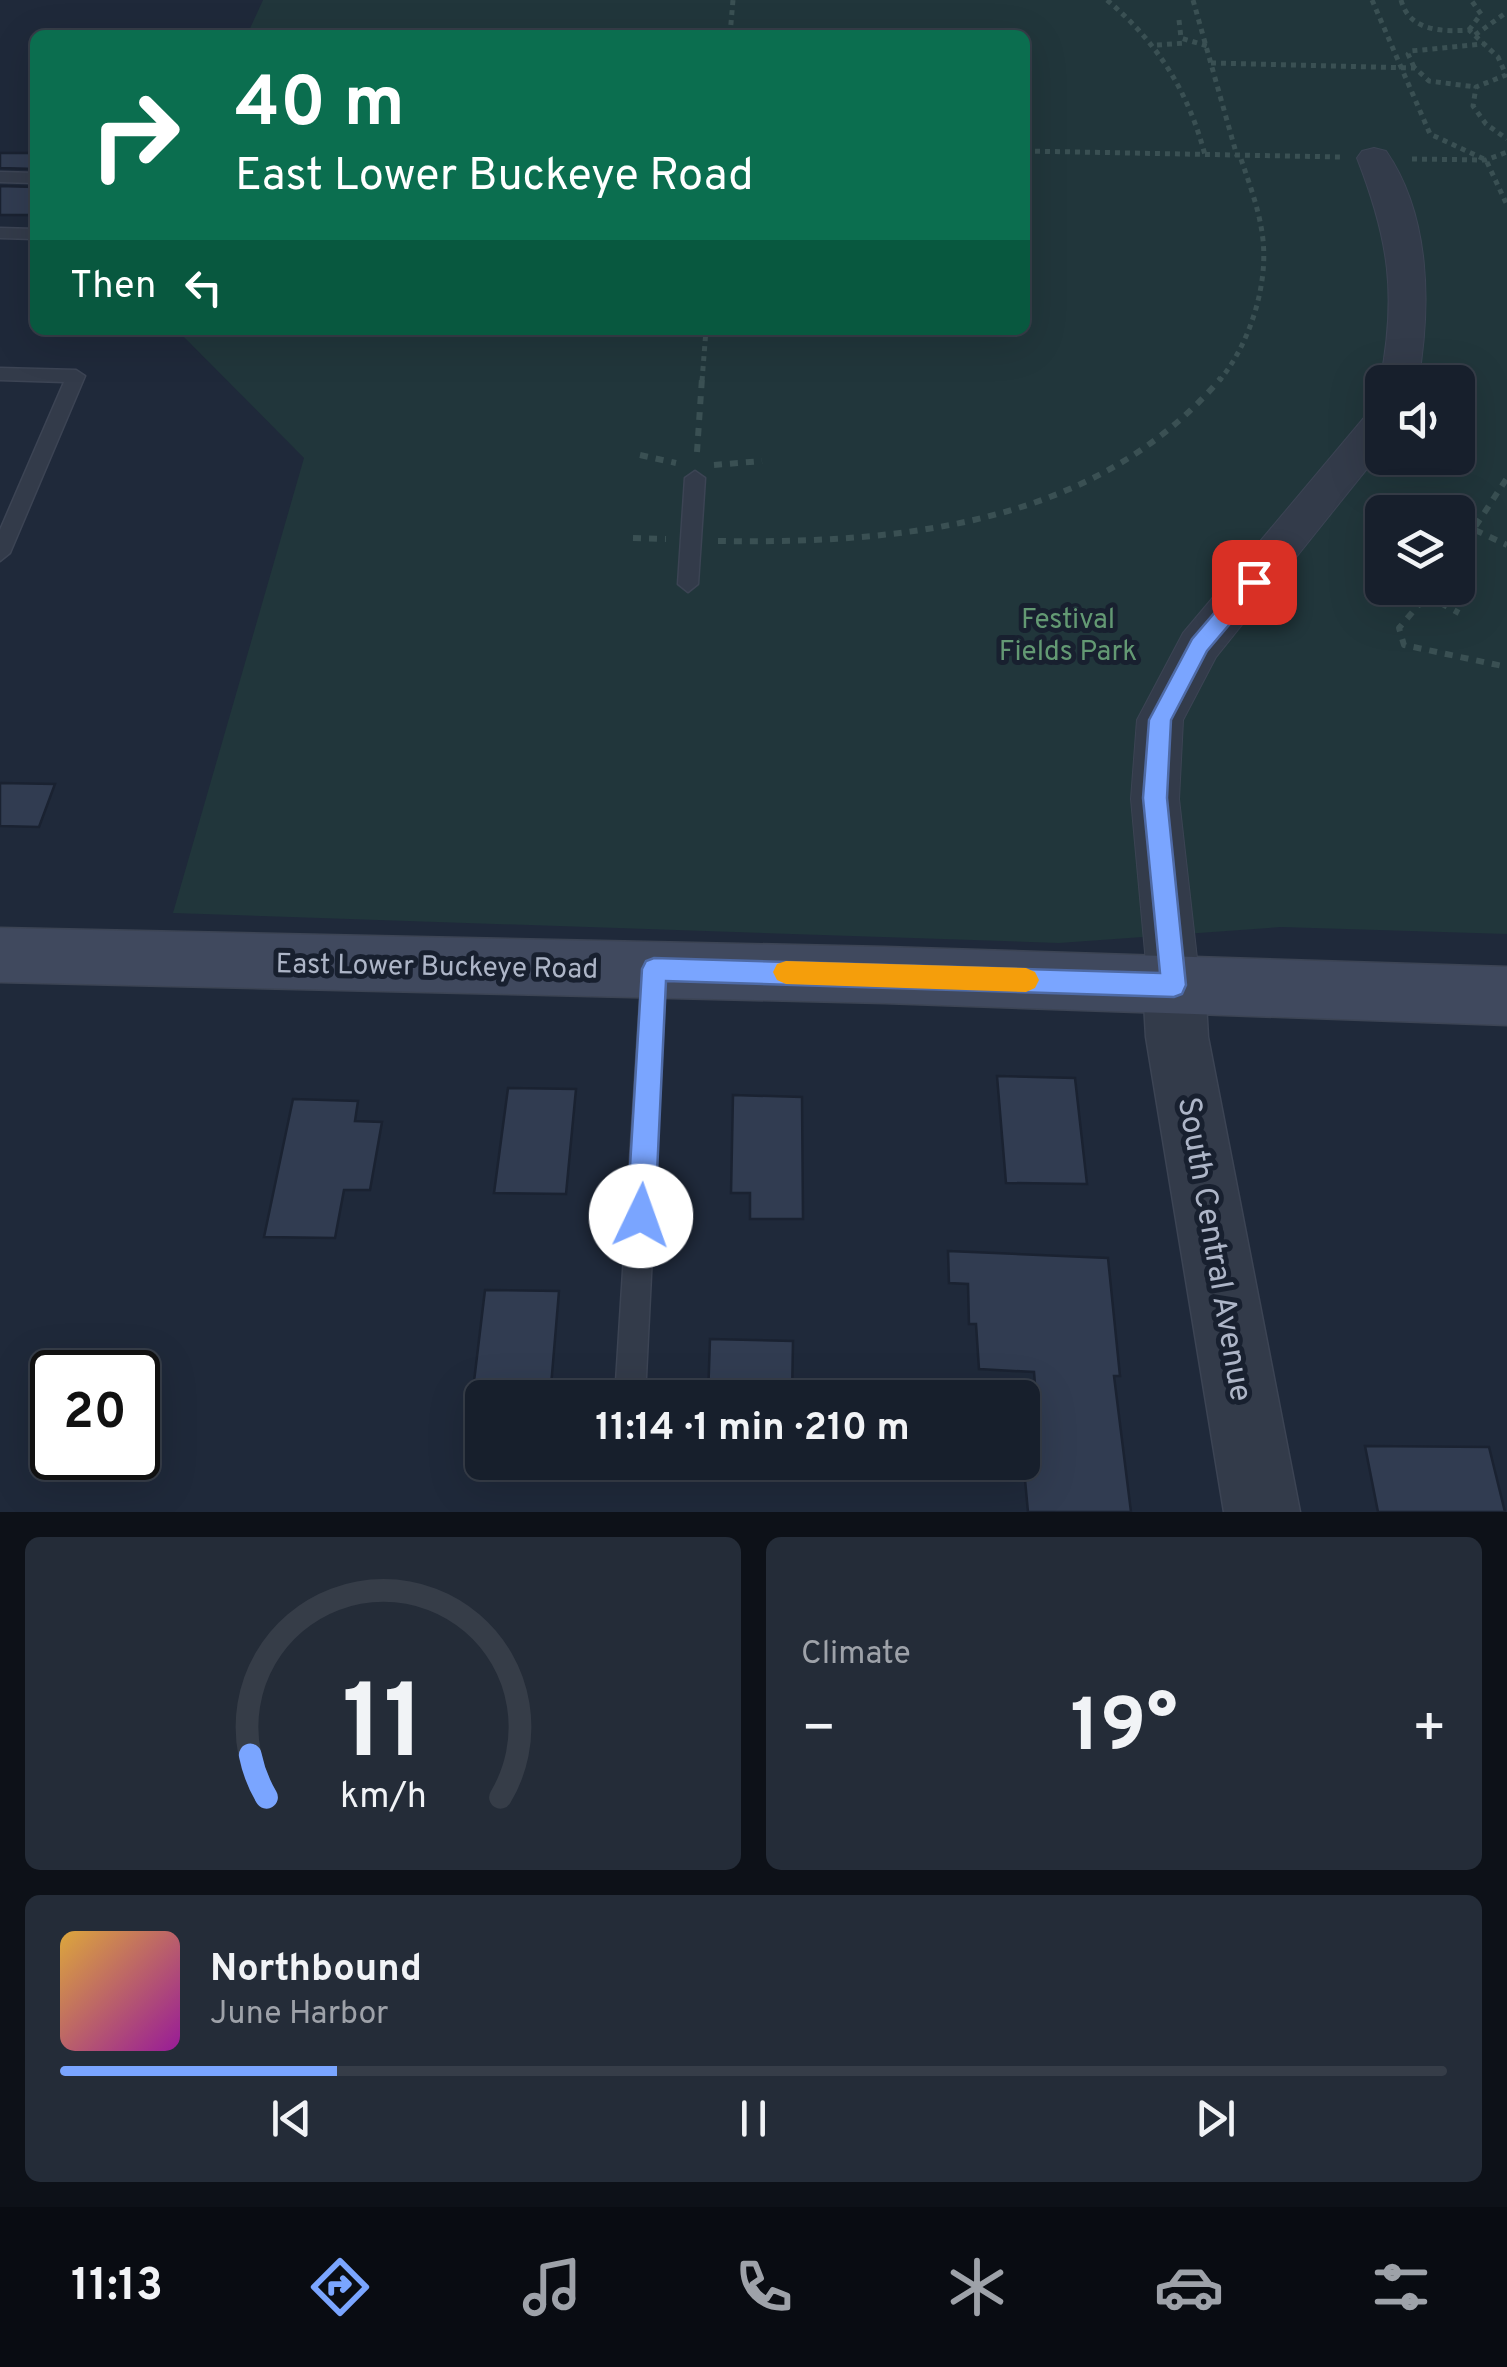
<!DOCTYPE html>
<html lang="en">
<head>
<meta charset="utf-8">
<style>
  :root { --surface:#171f2c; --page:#242c38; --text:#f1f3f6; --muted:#9ea2a9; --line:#363d48; --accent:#7aa5ff }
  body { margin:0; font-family:Overpass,sans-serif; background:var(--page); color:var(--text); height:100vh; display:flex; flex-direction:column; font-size:38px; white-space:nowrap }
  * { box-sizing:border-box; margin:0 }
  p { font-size:32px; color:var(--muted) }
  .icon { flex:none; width:55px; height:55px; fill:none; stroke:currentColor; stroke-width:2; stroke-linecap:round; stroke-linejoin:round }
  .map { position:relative; height:1512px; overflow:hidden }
  .drawer { display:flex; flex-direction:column; gap:25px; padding:25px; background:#0d1118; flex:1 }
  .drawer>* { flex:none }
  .hud { position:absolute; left:30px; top:30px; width:1000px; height:305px; border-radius:15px; box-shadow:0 10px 40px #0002,0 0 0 2px var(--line); background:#0b6e4f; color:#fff; overflow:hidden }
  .buttons { position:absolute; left:1365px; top:365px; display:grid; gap:20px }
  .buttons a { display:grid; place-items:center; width:110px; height:110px; border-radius:15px; background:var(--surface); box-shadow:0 10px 40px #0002,0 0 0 2px var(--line); font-size:50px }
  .speed { position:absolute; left:30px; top:1350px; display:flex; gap:20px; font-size:50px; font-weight:700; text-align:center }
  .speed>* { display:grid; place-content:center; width:130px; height:130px; border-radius:50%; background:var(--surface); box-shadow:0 10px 40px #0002,0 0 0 2px var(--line); line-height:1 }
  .speed .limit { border:5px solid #111; border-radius:15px; background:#fff; color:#111 }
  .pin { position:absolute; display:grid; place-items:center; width:85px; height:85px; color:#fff; margin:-42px; border-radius:20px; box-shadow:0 5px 15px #0006 }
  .me { position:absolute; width:110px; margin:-55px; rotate:3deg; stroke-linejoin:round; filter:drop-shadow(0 0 8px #0008) }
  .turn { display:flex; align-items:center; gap:35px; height:210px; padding:0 40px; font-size:45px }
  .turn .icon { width:130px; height:130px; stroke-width:2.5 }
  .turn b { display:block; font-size:70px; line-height:85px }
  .then { display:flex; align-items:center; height:95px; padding:0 40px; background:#0003; gap:20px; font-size:38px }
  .big { font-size:75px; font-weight:700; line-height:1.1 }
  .drawer .tile { flex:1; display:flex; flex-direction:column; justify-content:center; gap:15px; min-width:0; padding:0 35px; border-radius:15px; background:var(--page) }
  .drawer .dial { align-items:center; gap:0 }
  .dial svg { height:260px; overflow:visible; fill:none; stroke:var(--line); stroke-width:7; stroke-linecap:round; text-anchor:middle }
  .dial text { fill:var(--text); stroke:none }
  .song { display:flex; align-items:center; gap:30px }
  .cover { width:120px; height:120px; border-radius:15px; background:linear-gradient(135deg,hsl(40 70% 55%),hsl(300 70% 35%)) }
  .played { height:10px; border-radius:5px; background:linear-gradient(90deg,var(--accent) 20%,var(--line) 20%) }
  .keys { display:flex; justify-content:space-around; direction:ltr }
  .heat { display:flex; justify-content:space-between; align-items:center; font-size:55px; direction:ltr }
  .drawer .tiles { flex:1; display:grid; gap:25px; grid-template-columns:1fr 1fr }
  .tile:last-child { grid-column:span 2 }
  .trip { position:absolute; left:465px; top:1380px; width:575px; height:100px; border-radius:15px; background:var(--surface); box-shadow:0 10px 40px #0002,0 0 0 2px var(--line); font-weight:700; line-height:100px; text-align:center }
  .tabs { display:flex; height:160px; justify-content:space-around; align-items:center; background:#090c12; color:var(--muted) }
  .tabs .icon { width:70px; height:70px }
  .tabs .current { color:var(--accent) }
  .tabs b { font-size:45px; color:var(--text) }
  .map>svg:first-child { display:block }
</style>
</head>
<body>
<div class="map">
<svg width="1507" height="1512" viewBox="0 0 1507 1512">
  <rect width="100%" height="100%" fill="#1f293a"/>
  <path fill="#21363b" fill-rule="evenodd" d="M263,0H1507V934L1281,927L1059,943L173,913L304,458L177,330H1025V35H247ZM1382,382H1458V458H1382ZM1382,512H1458V588H1382Z"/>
  <g fill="#313c51" stroke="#1a2231" stroke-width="2.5">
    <polygon points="0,153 35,153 35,169 0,168"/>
    <polygon points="0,186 35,187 35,215 0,215"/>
    <polygon points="0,783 55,784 39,827 0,826"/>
    <polygon points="997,1076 1075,1078 1087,1184 1006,1183"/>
    <polygon points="508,1088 576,1089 566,1194 494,1193"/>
    <polygon points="733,1095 802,1097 803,1219 750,1219 750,1193 731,1193"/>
    <polygon points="293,1099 358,1101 355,1121 382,1122 370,1190 344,1190 335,1238 264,1237"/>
    <polygon points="948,1251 1108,1258 1120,1376 1114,1376 1131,1512 1028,1512 1022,1447 1040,1448 1034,1372 979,1369 976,1324 969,1324 968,1284 949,1283"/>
    <polygon points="485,1290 559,1291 550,1398 472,1398"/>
    <polygon points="710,1339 793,1341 792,1398 708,1398"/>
    <polygon points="1365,1446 1489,1447 1505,1512 1378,1512"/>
  </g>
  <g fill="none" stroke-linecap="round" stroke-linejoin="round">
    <defs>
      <g id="service">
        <polygon points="0,172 35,173 35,183 0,182"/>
        <polygon points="0,228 35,229 35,239 0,238"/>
        <polygon points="0,368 76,370 85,376 10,553 0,561 0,530 64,382 0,380"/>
        <polygon points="695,471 705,478 698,584 688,592 678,584 685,478"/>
        <polygon points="654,958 663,961 666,969 645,1398 615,1398 642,969 645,961"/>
      </g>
      <g id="minor">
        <path d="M1374,148L1386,151C1431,216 1431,307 1418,382H1382V387L1380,382C1397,295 1389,240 1357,158L1362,151Z"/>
        <polygon points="1382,409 1382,450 1216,657 1183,720 1179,799 1200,985 1193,1002 1174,1009 1155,1002 1148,985 1131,799 1137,720 1183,633 1368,413"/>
      </g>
      <polygon id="tertiary" points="1174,957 1196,965 1205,985 1208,1037 1300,1512 1224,1512 1146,1037 1143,985 1152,965"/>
      <polygon id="secondary" points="0,928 885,947 1507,967 1507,1025 885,1003 0,982"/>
    </defs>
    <use href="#service" stroke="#3c4454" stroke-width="3"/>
    <use href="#minor" stroke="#3c4454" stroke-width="2"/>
    <use href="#tertiary" stroke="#3c4454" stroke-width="3"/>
    <use href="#secondary" stroke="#3c4454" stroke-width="3"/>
    <g stroke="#3a5053" stroke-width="5" stroke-dasharray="5 5" stroke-linecap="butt">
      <path d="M1107,0C1158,43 1188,91 1205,155"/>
      <polyline points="1193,0 1237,156"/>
      <polyline points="1372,0 1430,134 1486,160 1507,205"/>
      <path d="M1401,0C1409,31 1442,32 1469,30L1498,57L1506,75L1476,87L1473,106L1486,124L1507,139"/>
      <polyline points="1179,20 1181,38 1207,46"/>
      <polyline points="1469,30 1481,14 1471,0"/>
      <polyline points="730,35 733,0"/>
      <polyline points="1475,35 1507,12"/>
      <polyline points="1157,45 1186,43"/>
      <polyline points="1211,63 1415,68 1429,81 1476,87"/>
      <polyline points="1414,67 1408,54 1411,51 1483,44"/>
      <polyline points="1025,151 1340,157"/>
      <polyline points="1412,159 1486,160 1507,152"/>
      <polyline points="702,381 706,330"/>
      <path d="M1219,381C1249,345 1268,287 1263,240C1260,211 1249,183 1240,156"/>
    </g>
    <g stroke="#3a5053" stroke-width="6" stroke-dasharray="8 8" stroke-linecap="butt">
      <polyline points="697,452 702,378"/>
      <polyline points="640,455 676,463"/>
      <polyline points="714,465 762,461"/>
      <polyline points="1475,530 1507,545"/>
      <polyline points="633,538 666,539"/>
      <path d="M718,541C899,544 1097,525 1221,378"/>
      <polyline points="1458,553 1507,478"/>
      <polyline points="1433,588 1399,628 1404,645 1507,667"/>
      <polyline points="1426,595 1459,613"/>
    </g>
    <use href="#service" fill="#333b4a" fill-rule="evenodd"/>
    <use href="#minor" fill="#333b4a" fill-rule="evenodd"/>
    <use href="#tertiary" fill="#333b4a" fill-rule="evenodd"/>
    <use href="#secondary" fill="#40495e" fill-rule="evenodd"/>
  </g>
  <polygon fill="#7aa5ff" stroke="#4f6ba6" stroke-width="2.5" points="1254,574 1261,576 1264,582 1261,587 1207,651 1171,720 1167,798 1186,985 1182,994 1174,997 666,981 655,1216 651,1226 641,1230 631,1226 627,1216 642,969 646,961 654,958 1160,973 1143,798 1149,720 1192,639 1246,576"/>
  <polygon fill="#f59e0b" points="786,961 1026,968 1035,972 1039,980 1035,988 1026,992 786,984 777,980 773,972 777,964"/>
  <g text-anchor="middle" stroke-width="10" stroke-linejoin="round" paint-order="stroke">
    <g font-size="28" fill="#639973" stroke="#18202f">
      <text x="1068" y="628">Festival<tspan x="1068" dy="32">Fields Park</tspan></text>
    </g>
    <g font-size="28" fill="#adb5c7" stroke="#18202f">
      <text transform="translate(437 965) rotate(1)" y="10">East Lower Buckeye Road</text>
    </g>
    <g font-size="32" fill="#adb5c7" stroke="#18202f">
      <text transform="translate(1216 1249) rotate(80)" y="11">South Central Avenue</text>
    </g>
  </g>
</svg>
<div class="buttons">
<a><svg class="icon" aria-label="sound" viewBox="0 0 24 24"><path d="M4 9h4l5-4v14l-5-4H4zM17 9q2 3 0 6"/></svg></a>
<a><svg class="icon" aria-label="layers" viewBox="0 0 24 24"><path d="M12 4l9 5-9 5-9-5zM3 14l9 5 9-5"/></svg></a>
</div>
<div class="speed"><div class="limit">20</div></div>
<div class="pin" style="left:1254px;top:582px;background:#d93025"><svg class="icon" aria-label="arrive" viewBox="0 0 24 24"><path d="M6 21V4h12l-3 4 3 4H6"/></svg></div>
<svg class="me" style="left:641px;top:1216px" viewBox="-20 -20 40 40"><circle r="19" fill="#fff"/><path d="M0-13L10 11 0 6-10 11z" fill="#7aa5ff"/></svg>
<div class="trip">11:14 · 1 min · 210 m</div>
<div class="hud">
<div class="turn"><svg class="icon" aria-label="right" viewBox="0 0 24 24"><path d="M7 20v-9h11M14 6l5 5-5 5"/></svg><div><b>40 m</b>East Lower Buckeye Road</div></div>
<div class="then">Then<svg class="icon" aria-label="left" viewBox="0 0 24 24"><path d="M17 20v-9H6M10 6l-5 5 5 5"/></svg></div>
</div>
</div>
<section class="drawer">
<div class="tiles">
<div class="tile dial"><svg viewBox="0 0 100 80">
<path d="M14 69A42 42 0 1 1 86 69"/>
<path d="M14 69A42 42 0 0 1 9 56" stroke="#7aa5ff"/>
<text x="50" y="56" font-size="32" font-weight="700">11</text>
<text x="50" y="72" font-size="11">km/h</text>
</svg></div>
<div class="tile"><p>Climate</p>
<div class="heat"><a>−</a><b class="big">19°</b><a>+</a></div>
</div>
<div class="tile">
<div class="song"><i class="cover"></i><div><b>Northbound</b><p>June Harbor</p></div></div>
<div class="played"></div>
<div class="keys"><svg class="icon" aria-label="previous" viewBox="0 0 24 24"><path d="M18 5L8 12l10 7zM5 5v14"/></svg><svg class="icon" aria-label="pause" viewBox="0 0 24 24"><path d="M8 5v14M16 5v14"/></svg><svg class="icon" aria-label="next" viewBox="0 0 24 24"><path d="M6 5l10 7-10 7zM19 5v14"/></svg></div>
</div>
</div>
</section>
<nav class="tabs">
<b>11:13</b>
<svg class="icon current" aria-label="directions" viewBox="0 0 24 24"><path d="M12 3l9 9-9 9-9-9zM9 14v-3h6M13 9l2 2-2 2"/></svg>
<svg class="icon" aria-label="music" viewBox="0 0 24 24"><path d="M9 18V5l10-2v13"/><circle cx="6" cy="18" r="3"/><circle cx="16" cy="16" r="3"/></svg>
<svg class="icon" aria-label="phone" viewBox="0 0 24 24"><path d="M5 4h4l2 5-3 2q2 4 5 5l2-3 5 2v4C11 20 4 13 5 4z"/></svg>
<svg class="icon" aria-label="climate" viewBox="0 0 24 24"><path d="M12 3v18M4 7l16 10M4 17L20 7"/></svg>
<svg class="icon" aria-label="car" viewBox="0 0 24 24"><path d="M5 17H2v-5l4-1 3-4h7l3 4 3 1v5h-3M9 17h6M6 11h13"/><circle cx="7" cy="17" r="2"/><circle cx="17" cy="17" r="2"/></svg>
<svg class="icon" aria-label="filters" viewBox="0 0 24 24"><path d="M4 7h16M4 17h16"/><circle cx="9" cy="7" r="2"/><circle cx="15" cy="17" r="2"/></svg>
</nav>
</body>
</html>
